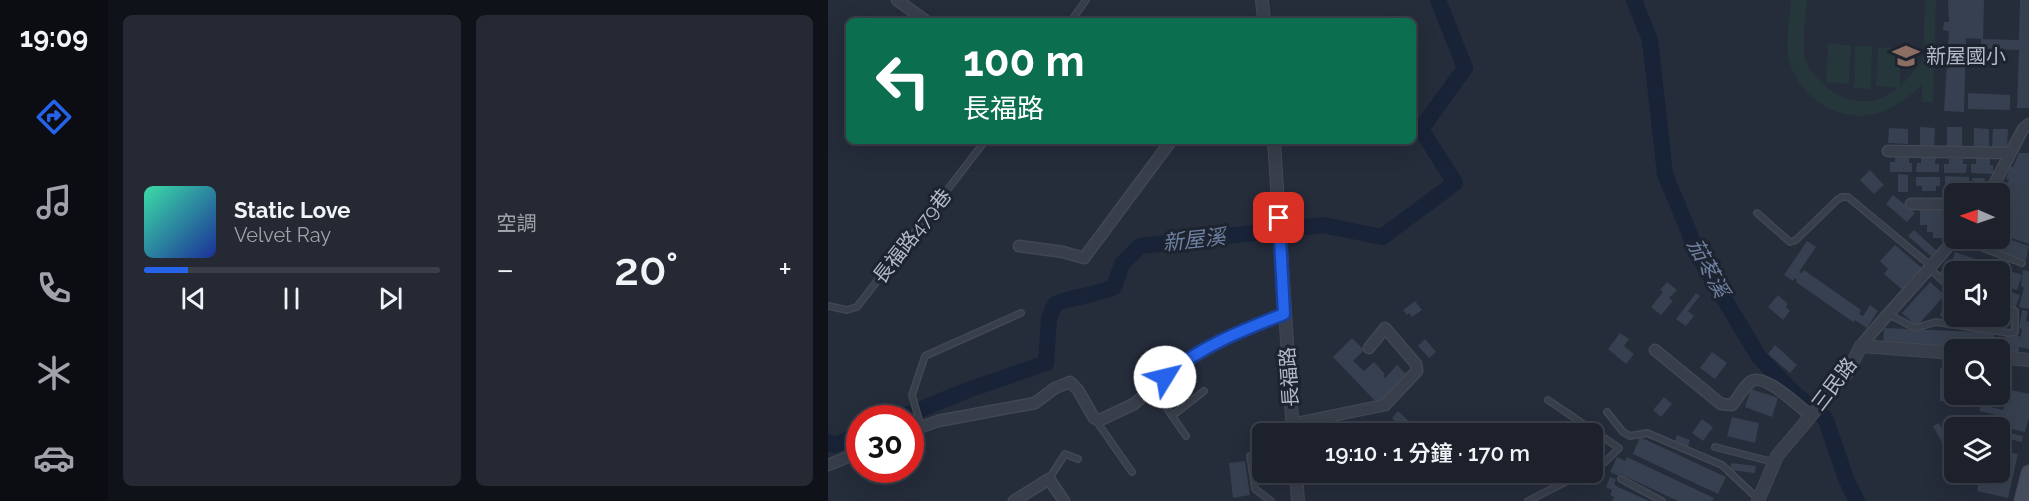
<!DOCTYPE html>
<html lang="zh-TW">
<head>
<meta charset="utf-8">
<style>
  :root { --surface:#1c212c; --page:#252934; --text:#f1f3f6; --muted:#a0a3a9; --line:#3a3e48; --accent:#2563eb }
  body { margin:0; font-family:Raleway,"Noto Sans TC",sans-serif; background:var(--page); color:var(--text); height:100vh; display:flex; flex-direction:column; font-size:22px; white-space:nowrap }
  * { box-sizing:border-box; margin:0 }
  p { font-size:20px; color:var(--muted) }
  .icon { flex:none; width:33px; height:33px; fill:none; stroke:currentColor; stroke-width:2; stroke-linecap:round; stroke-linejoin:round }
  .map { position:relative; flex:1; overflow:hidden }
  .panel { display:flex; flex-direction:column; gap:15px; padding:15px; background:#0f1218; width:720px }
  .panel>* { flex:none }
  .hud { position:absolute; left:18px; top:18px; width:570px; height:126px; border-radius:9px; box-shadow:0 6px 24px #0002,0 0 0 2px var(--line); background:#0b6e4f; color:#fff; overflow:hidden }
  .needle { width:39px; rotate:272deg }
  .buttons { position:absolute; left:1116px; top:183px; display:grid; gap:12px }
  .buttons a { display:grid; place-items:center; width:66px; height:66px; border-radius:9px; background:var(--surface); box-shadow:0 6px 24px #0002,0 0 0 2px var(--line); font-size:30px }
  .speed { position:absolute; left:18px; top:405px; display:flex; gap:12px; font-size:30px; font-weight:700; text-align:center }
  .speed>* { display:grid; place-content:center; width:78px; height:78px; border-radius:50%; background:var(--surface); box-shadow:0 6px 24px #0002,0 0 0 2px var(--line); line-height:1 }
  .speed .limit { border:9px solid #d22; background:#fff; color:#111 }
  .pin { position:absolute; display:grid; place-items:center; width:51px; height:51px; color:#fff; margin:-26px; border-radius:12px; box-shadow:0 3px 9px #0006 }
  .me { position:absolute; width:66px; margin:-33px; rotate:54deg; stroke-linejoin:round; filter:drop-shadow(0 0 4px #0008) }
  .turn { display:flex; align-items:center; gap:21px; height:126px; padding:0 18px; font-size:27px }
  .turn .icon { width:78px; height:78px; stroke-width:2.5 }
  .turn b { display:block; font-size:42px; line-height:51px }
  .big { font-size:45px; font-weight:600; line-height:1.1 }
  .panel .card { flex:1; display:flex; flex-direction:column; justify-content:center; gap:9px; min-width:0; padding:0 21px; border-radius:9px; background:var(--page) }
  .song { display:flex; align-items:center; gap:18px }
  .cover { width:72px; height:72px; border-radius:9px; background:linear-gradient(135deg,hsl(160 70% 55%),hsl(230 70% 35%)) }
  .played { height:6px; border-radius:3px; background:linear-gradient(90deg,var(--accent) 15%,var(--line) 15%) }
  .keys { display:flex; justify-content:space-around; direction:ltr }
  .heat { display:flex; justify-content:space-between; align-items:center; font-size:33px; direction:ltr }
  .panel .tiles { flex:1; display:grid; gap:15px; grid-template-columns:repeat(2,1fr) }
  .trip { position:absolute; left:424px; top:423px; width:351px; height:60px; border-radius:9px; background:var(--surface); box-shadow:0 6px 24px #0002,0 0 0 2px var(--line); font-weight:600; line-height:60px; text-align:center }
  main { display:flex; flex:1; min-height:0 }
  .tabs { display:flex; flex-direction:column; width:108px; justify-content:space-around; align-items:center; background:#0b0d12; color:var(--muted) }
  .tabs .icon { width:42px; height:42px }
  .tabs .on { color:var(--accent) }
  .tabs b { font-size:27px; color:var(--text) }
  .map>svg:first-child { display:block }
</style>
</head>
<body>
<main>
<nav class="tabs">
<b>19:09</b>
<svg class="icon on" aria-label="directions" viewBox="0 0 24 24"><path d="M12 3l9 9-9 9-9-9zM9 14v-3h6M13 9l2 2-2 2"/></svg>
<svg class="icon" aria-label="music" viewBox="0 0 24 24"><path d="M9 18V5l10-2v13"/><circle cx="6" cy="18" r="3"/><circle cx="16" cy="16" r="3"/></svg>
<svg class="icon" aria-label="phone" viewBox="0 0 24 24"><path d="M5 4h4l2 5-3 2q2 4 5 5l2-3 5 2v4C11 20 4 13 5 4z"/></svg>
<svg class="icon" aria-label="climate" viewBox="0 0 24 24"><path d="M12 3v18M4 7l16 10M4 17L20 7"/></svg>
<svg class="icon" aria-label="car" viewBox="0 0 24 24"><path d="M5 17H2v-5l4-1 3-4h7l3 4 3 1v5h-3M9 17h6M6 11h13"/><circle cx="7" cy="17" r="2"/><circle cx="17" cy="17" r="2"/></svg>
</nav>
<section class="panel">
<div class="tiles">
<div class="card">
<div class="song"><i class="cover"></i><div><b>Static Love</b><p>Velvet Ray</p></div></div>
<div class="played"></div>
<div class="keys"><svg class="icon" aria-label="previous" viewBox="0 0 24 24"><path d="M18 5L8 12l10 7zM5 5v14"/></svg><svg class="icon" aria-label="pause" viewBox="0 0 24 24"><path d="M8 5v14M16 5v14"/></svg><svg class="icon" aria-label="next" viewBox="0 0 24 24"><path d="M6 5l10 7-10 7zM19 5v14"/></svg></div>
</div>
<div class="card"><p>空調</p>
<div class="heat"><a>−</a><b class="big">20°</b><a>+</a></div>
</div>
</div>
</section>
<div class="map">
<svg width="1201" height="501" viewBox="0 0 1201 501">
  <rect width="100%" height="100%" fill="#252c3a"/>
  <g fill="#26373b">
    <path d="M963,0H979C978,16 973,47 978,61C980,69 986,74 991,80C1014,104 1043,109 1070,88L1048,86L1050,47L1073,49L1072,87L1095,60L1097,0H1108L1105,102H1094V85C1080,97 1065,110 1047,114C1010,123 970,96 961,60C957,45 962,16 963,0Z"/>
    <polygon points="1000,44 1023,45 1021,84 998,82"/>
    <polygon points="1027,46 1044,46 1043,89 1026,88"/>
  </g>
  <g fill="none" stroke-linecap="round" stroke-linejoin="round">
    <g stroke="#192337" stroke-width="16">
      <polyline points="806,0 822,40 837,174 872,259 931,357 967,394 997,418 1019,481 1029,501"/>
      <path d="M71,418L140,390L218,363L221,318L227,304C246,296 266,296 286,287L294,264L312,246L495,225L554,237L627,183L593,129L637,68L610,0"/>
      <polyline points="0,442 6,445 32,435"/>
    </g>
  </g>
  <g fill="#374050">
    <polygon points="1120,0 1156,0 1155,39 1138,38 1136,112 1116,111 1121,31 1115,30 1116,22 1121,22"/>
    <polygon points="1192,0 1201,0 1201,108 1189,108 1191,50 1153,49 1153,39 1191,40"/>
    <polygon points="1140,93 1182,95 1182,110 1140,109"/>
    <polygon points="1092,127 1107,128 1106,147 1092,147"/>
    <rect x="1119" y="127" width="15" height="19"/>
    <polygon points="1061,128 1080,129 1080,144 1060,143"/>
    <polygon points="1146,128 1161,129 1161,148 1146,148"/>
    <polygon points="1165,129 1180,129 1179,149 1164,148"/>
    <polygon points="1191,153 1201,153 1201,244 1172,234 1172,202 1181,180 1178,179 1182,166 1185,167"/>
    <polygon points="1067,157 1081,157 1081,163 1084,163 1084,172 1062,172 1062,162 1067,162"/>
    <polygon points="1093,158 1108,158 1107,164 1111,164 1111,172 1088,172 1089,163 1093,163"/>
    <polygon points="1121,159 1135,159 1135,164 1139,164 1138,173 1116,173 1116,164 1121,164"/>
    <polygon points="1148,159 1162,159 1162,165 1165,165 1165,174 1143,173 1143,164 1148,164"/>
    <polygon points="1042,170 1056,185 1046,194 1032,180"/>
    <polygon points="1070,174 1080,175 1080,192 1070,192"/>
    <polygon points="1117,176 1141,177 1141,185 1137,185 1137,190 1123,190 1123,185 1117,185"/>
    <polygon points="1088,177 1112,177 1112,186 1108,186 1108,191 1094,191 1094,186 1088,186"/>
    <polygon points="1144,178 1157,178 1156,186 1152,186 1152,191 1146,191"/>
    <polygon points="1065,195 1087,213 1079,222 1058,204"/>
    <polygon points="1092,209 1126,210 1126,232 1121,232 1121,238 1105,238 1105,232 1099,232 1099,225 1092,225"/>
    <polygon points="1086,230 1109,251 1104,257 1080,236"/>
    <polygon points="1172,236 1201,246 1198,260 1142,240 1172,238"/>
    <polygon points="979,241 988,247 971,272 974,273 976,270 1033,310 1031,314 1035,316 1042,305 1050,311 1039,328 1027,320 1025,322 968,282 969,280 967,278 965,281 956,275"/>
    <polygon points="1067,245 1095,269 1077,292 1056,274 1060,269 1052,261"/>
    <polygon points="1127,252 1194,275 1189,290 1172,285 1172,272 1134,272 1122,267"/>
    <polygon points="1117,267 1126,276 1126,281 1122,285 1110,274"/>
    <polygon points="1195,270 1201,271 1201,309 1191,307 1196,287 1193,286"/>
    <polygon points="839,282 849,290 841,298 845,301 833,315 823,307 835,292 832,290"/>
    <polygon points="1102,282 1117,295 1089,326 1074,313"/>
    <polygon points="1172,288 1192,295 1187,309 1172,304"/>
    <polygon points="868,293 872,296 860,311 866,316 858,326 848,319"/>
    <polygon points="950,295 960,304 958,307 962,311 955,320 940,307"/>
    <polygon points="1118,297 1126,300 1126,316 1131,316 1130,319 1119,315 1118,318 1112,316"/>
    <polygon points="587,301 594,310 584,317 581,313 579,315 575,310"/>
    <polygon points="1194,310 1200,311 1198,321 1201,322 1201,349 1191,347 1190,356 1172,354 1172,350 1126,350 1055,344 1056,328 1152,332 1166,334 1166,340 1177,340 1177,335 1192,336 1192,340 1194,329 1191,328"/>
    <polygon points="1135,316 1173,316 1181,320 1177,332"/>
    <polygon points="792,333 801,339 796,346 806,354 798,364 780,349"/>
    <polygon points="524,338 536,350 525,361 536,371 546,362 557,374 555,376 557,378 569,365 581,377 552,406 505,357"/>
    <polygon points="597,339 608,352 601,358 590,346"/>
    <polygon points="947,345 969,365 962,373 940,354"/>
    <polygon points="884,352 899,363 887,379 872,368"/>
    <polygon points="1112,368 1125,369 1126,394 1151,395 1129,402 1112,401"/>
    <polygon points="1174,388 1201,394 1201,418 1197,432 1166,425 1168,415 1151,411 1158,394 1165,394 1162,407 1175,410 1177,403 1171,402"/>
    <polygon points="923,389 950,398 944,417 917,407"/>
    <polygon points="836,397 844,404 833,417 825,410"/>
    <polygon points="570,411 584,424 575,434 570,434 563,427 568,422 564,418"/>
    <polygon points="904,417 931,423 927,443 899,436"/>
    <polygon points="874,419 885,427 875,441 864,433"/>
    <polygon points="1111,423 1123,445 1117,448 1105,426"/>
    <polygon points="1172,431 1195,436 1194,442 1172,437"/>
    <polygon points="849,435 862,440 860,446 847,441"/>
    <polygon points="812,437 898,477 890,494 805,454"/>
    <polygon points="1172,450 1190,454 1180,498 1149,491 1153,472 1172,472"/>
    <polygon points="789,457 797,461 799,457 886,498 884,501 850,501 792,474 791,476 782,472"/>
    <polygon points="417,461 422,495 405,498 401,463"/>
    <polygon points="903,463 928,466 927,473 902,470"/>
    <polygon points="782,477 788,479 786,484 790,487 821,501 784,501 786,497 782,495 784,490 778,487"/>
  </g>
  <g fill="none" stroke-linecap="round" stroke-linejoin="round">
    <defs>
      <g id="service">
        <polyline points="243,21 258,0"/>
        <polyline points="929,213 962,242 968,240 1009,200 1014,197 1020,197 1103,266"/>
        <polyline points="1129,238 1194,263"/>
        <polyline points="1102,269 1126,291"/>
        <polyline points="0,306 19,310 29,307 157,141"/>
        <polyline points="1060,314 1087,328 1108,322 1181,333 1187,332 1187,311 1172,306"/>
        <polyline points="325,388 358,436"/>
        <polyline points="720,400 791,448 777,462 765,468"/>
        <polyline points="779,412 795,432 802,436 819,433 894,465 931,500"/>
        <polyline points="344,416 376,391"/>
        <polyline points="267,419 304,472"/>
        <polyline points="93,427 84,395 97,356 193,313"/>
        <polyline points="887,447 945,462"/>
        <polyline points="422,456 427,489 443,501"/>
        <polyline points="221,479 237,454 250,459"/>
        <polyline points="793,479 834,501"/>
        <polyline points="700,501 757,472"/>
      </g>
      <g id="minor">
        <polyline points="69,0 98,21"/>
        <polyline points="1060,151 1182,153"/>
        <polyline points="1161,194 1195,129 1201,124"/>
        <polyline points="1083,204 1126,204"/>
        <polyline points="191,246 235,252 256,258 343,141"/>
        <path d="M1033,346C1063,308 1097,276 1127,238"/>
        <path d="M827,350L893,404L904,405C910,398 915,388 922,382C935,371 972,407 983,416"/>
        <polyline points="464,424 557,405 589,371 588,364 557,328 541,348"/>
        <polyline points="82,431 110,421 207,403 227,388 242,382 250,390 266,418 272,420 306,404 349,366 406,334 456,314"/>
        <polyline points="0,465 32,452"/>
        <polyline points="186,501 221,479 236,501"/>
      </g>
      <g id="tertiary">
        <polyline points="434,0 436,21"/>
        <polyline points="446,141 465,434"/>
        <polyline points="1172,357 1201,360"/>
        <polyline points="468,472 470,501"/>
        <polyline points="930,501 949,456 1019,373 1033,346 1126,353"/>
      </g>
      <polyline id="secondary" points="1194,501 1201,473"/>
    </defs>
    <use href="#service" stroke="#414753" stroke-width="8"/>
    <use href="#minor" stroke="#414753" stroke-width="13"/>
    <use href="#tertiary" stroke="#414753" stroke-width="14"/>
    <use href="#secondary" stroke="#414753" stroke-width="17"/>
    <use href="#service" stroke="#383e4a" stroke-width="5"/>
    <use href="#minor" stroke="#383e4a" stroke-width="10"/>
    <use href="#tertiary" stroke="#383e4a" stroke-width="12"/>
    <use href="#secondary" stroke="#464d5d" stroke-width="15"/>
  </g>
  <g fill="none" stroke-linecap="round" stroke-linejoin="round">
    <defs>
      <path id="route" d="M337,377C371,347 415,330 456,314L451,218"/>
    </defs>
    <use href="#route" stroke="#184099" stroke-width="15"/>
    <use href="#route" stroke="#2563eb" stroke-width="10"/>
  </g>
  <defs>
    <symbol id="school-bare" viewBox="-9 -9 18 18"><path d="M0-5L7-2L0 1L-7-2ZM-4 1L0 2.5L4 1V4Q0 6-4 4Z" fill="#8d6e63" stroke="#1d232f" stroke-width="2.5" paint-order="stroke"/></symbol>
  </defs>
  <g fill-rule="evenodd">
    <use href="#school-bare" x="1059" y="37" width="38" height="38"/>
  </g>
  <g text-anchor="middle" stroke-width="6" stroke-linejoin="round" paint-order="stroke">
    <g font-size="20" fill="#b4b9c6" stroke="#1d232f" text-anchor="start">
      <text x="1098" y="63">新屋國小</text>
    </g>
    <g font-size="20" fill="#b4b9c6" stroke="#1d232f">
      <text transform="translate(84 236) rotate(-52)" y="7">長福路479巷</text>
      <text transform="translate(461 377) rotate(-94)" y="7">長福路</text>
      <text transform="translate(1006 384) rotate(-53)" y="7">三民路</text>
    </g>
    <g font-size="21" font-style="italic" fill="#6f81a2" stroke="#1d232f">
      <text transform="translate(366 240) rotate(-6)" y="7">新屋溪</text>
      <text transform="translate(880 268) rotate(62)" y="7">茄苳溪</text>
    </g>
  </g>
</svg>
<div class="buttons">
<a><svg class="needle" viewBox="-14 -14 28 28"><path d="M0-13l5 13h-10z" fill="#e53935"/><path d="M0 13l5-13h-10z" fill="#a0a3a9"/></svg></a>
<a><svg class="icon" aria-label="sound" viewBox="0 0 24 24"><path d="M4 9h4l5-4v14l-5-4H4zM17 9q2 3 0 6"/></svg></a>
<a><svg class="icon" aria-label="search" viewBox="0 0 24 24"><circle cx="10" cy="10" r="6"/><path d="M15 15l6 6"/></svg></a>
<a><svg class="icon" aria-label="layers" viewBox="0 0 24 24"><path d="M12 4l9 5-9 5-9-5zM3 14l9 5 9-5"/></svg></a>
</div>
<div class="speed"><div class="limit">30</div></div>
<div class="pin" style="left:451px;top:218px;background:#d93025"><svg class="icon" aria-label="arrive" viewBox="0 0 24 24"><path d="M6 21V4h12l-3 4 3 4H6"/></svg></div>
<svg class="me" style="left:337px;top:377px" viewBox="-20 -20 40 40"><circle r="19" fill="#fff"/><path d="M0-13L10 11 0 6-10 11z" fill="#2563eb"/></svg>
<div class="trip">19:10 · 1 分鐘 · 170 m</div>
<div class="hud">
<div class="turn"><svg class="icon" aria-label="left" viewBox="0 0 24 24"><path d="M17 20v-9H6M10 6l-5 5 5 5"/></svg><div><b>100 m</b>長福路</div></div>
</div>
</div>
</main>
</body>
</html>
